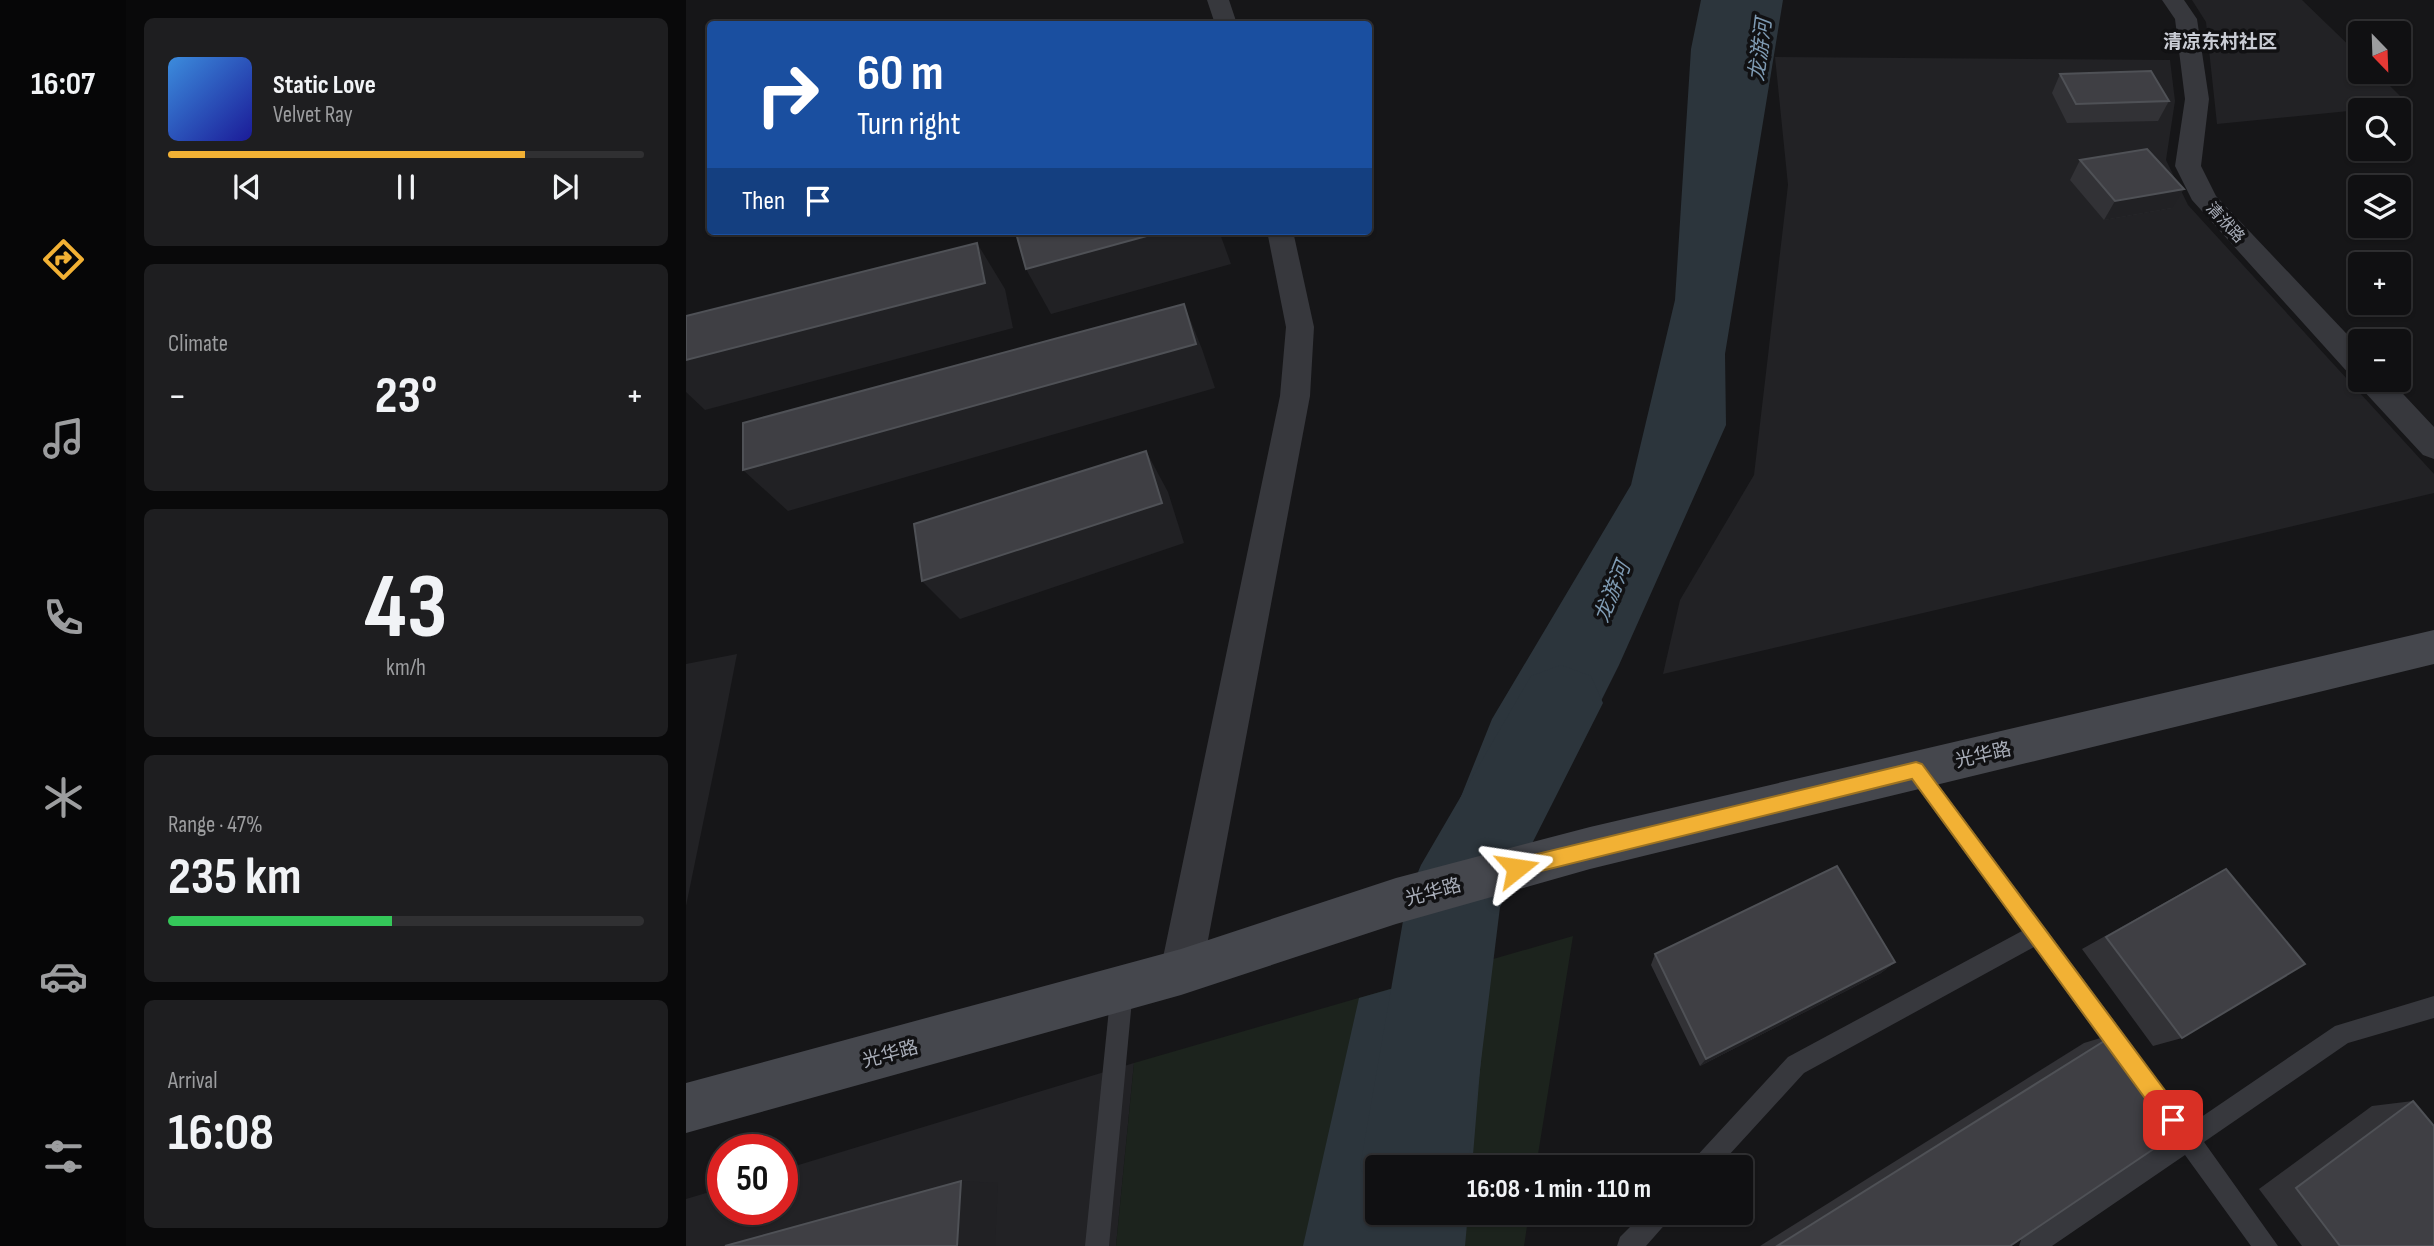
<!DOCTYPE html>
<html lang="en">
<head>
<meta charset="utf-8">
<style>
  :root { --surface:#101012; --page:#1e1e20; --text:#f1f3f6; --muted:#9c9d9f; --line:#303032; --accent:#f2b134 }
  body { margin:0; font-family:"Sofia Sans Condensed","Noto Sans SC",sans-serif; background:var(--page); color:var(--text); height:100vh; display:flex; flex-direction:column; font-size:26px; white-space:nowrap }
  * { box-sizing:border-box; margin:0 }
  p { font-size:23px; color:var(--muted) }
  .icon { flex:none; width:38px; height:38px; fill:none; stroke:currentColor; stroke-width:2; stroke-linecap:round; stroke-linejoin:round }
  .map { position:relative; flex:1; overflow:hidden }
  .sheet { display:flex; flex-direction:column; gap:18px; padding:18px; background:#09090a; width:560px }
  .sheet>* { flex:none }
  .hud { position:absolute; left:21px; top:21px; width:665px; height:214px; border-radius:7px; box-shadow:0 2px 5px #0004,0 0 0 2px var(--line); background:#1a4fa0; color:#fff; overflow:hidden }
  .needle { width:46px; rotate:157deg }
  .tools { position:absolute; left:1662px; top:21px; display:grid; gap:14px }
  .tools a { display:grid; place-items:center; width:63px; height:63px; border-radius:7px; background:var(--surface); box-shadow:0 2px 5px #0004,0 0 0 2px var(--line); font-size:35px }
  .speed { position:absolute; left:21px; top:1134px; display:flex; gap:14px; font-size:35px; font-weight:700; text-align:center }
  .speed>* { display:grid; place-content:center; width:91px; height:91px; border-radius:50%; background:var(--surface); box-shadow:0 2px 5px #0004,0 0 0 2px var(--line); line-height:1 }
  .speed .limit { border:10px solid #d22; background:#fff; color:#111 }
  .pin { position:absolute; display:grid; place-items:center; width:60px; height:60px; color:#fff; margin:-30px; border-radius:14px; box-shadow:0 4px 10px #0006 }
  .me { position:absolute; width:77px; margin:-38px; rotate:75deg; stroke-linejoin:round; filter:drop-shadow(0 0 5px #0008) }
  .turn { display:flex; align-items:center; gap:24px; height:147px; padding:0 35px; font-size:32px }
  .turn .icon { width:91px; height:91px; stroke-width:2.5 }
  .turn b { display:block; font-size:49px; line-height:60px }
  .then { display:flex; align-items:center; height:66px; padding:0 35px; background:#0003; gap:14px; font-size:26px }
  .big { font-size:52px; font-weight:700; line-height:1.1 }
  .sheet .widget { flex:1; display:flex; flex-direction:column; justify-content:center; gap:10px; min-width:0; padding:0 24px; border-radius:10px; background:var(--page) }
  .sheet .dial { align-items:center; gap:0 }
  .dial b { font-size:91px; line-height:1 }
  .song { display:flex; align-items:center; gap:21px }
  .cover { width:84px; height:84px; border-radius:10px; background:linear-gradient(135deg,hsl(210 70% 55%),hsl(240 70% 35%)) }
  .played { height:7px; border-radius:4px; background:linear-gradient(90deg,var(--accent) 75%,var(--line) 75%) }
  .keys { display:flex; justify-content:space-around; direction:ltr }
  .heat { display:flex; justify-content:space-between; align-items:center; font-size:38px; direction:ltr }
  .charge { height:10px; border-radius:5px; background:linear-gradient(90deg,#34c759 47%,var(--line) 0) }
  .trip { position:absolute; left:679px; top:1155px; width:388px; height:70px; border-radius:7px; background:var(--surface); box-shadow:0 2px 5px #0004,0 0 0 2px var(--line); font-weight:700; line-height:70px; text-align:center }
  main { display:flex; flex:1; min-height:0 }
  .menu { display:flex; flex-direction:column; width:126px; justify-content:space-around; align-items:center; background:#060607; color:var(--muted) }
  .menu .icon { width:49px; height:49px }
  .menu .active { color:var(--accent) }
  .menu b { font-size:32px; color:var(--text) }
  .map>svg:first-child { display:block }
</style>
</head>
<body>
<main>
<nav class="menu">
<b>16:07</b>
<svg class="icon active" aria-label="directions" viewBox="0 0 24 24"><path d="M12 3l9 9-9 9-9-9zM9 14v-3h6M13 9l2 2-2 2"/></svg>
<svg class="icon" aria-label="music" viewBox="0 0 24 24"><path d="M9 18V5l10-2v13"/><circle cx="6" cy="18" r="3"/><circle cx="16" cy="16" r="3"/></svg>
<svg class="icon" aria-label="phone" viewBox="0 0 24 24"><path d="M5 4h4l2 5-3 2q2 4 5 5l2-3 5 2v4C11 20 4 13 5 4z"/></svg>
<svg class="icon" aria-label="climate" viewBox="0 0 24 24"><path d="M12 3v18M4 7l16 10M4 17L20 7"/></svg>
<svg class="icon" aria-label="car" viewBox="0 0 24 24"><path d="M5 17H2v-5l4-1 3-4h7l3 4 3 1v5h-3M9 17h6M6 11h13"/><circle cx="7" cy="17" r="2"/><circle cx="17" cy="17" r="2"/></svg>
<svg class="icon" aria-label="filters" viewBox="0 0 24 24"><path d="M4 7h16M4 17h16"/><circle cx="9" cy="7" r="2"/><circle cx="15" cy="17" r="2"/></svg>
</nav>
<section class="sheet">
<div class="widget">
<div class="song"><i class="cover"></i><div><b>Static Love</b><p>Velvet Ray</p></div></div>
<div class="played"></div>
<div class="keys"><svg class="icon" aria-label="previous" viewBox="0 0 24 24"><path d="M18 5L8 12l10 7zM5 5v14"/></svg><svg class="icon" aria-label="pause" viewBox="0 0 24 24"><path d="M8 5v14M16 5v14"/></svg><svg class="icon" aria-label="next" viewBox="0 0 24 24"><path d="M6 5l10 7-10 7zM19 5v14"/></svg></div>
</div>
<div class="widget"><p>Climate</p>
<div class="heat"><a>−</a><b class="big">23°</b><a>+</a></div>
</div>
<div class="widget dial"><b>43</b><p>km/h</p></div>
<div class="widget"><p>Range · 47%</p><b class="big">235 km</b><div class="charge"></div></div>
<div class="widget"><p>Arrival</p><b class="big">16:08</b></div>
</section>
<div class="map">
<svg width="1748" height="1246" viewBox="0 0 1748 1246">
  <rect width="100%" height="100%" fill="#161618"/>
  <g fill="#222225">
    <polygon points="1506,0 1616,0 1675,57 1675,72 1690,72 1723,105 1531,124 1520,22"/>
    <polygon points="1089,57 1484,60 1489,101 1480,160 1502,205 1748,474 1748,493 977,674 994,600 1068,475 1102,185"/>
    <polygon points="51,654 36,731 0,906 0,664"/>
    <polygon points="448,1063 430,1246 0,1246 0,1199 37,1188 37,1209 96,1209 96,1170"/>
  </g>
  <polygon fill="#1c231d" points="887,936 850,1167 691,1167 691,1213 843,1213 838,1246 430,1246 448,1063"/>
  <g fill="#2c353c">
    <polygon points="1015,0 1097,0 1039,354 1040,425 933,665 874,783 766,819 806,719 945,485 989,300 1005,49"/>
    <polygon points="803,961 786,1167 691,1167 691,1213 782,1213 779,1246 617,1246 673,998"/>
  </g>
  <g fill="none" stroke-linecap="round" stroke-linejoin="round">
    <g fill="#2c353c" fill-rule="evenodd">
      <polygon points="875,665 905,676 917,703 814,907 782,1167 691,1167 691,1206 674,1167 721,898 735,865 845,676"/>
      <polygon points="709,1213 747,1213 728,1221"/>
    </g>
    <g fill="#37383d" fill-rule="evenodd">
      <polygon points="1230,761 1237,764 1447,1046 1450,1054 1447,1062 1439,1065 1431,1062 1348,947 1118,1073 1032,1167 1004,1167 1008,1159 1102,1057 1336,931 1223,776 1220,770 1223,764"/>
      <polygon points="436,978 444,981 447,989 423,1246 399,1246 425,989 428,981"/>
      <polygon points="1748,996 1748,1018 1662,1043 1518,1142 1592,1246 1565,1246 1499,1155 1366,1246 1333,1246 1336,1237 1486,1136 1472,1113 1475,1105 1483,1102 1491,1105 1505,1124 1649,1026"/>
      <polygon points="958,1213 986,1213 982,1221 960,1246 931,1246 934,1237"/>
    </g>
    <g fill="#37383d" fill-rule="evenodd">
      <polygon points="521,0 543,0 551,24 529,24"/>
      <polygon points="1476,0 1498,0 1511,19 1523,99 1515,166 1530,196 1675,349 1675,380 1704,380 1748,427 1748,459 1737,455 1675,388 1672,378 1665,376 1506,200 1489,166 1499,99 1489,19"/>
      <polygon points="581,231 607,231 628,327 624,396 516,972 510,987 495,993 480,987 474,972 594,396 600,327"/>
    </g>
    <polygon fill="#45474d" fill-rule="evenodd" points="1748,630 1748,664 904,869 710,924 495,995 0,1133 0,1083 495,949 710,878 904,827"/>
  </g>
  <g fill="#323236">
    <polygon points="1374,74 1483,101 1472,121 1381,123 1366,93"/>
    <polygon points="1394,160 1486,208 1418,220 1384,180"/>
    <polygon points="1540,869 1496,1038 1467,1046 1396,949 1512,884"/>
    <polygon points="969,954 1209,962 1195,973 1014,1066 965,965"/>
    <polygon points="1431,1033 1324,1246 1074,1246 1398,1043"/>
    <polygon points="1727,1101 1748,1246 1616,1246 1573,1189 1686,1106"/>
  </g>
  <g fill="#212124">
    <polygon points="1498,189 1486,208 1418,220 1429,201"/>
    <polygon points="479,231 533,231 545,264 365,314 340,269"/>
    <polygon points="291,243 319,289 327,328 19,410 0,392 0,360"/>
    <polygon points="498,304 516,349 529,388 102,511 57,470"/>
    <polygon points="460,451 482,492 498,543 274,619 236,581"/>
    <polygon points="1209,962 1195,973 1014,1066 1020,1059"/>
    <polygon points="275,1181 312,1183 309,1246 271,1246"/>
  </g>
  <g fill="#3f3f44" stroke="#4f5156" stroke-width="2">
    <polygon points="1465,71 1483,101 1390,104 1374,74"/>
    <polygon points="1461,149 1498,189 1429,201 1394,160"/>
    <polygon points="337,231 479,231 340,269 330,233"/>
    <polygon points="291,243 299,283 0,360 0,316"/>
    <polygon points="498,304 510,344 57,470 57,423"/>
    <polygon points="460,451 476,503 236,581 228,524"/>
    <polygon points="1151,866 1209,962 1020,1059 969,954"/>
    <polygon points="1540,869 1619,964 1496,1038 1420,937"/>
    <polygon points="1431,1033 1500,1127 1324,1246 1091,1246"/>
    <polygon points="1727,1101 1748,1126 1748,1246 1654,1246 1610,1188"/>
    <polygon points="275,1181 271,1246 39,1246"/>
  </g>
  <polygon fill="#f2b134" stroke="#9d7322" stroke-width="2" points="1230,762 1236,764 1495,1112 1498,1120 1495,1127 1487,1130 1480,1127 1226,779 831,877 825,874 822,868 825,861 831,859"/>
  <g text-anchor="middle" stroke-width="7" stroke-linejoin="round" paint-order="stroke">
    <g font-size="16" fill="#a8adb8" stroke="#111113">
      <text transform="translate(1540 222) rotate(47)" y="6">清洑路</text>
    </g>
    <g font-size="19" font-weight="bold" fill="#c9ccd4" stroke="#111113">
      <text x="1534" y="48">清凉东村社区</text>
    </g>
    <g font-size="19" fill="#a8adb8" stroke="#111113">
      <text transform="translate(1297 754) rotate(-13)" y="7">光华路</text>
      <text transform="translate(747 891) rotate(-15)" y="7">光华路</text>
      <text transform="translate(204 1053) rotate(-15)" y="7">光华路</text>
    </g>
    <g font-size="21" font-style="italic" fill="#7f9bb3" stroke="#111113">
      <text transform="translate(1074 50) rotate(-83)" y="7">龙游河</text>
      <text transform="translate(926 592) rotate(-68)" y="7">龙游河</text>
    </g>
  </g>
</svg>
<div class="tools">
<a><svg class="needle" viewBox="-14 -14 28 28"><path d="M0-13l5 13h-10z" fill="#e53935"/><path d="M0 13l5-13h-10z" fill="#9c9d9f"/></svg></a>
<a><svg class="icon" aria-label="search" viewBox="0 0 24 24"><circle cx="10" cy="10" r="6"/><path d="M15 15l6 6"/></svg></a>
<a><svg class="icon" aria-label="layers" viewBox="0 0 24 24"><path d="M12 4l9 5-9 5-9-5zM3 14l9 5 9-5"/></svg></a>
<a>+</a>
<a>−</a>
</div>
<div class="speed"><div class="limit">50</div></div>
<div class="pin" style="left:1487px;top:1120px;background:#d93025"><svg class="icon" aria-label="arrive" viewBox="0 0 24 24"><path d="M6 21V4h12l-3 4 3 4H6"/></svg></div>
<svg class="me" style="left:831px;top:868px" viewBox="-20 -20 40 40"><path d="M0-17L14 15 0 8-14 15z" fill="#f2b134" stroke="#fff" stroke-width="4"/></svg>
<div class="trip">16:08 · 1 min · 110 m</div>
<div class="hud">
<div class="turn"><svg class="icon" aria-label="right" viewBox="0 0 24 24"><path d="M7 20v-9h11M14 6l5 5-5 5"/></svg><div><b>60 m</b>Turn right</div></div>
<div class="then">Then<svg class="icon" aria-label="arrive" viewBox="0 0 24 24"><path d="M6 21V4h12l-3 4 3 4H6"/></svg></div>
</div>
</div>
</main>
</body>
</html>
